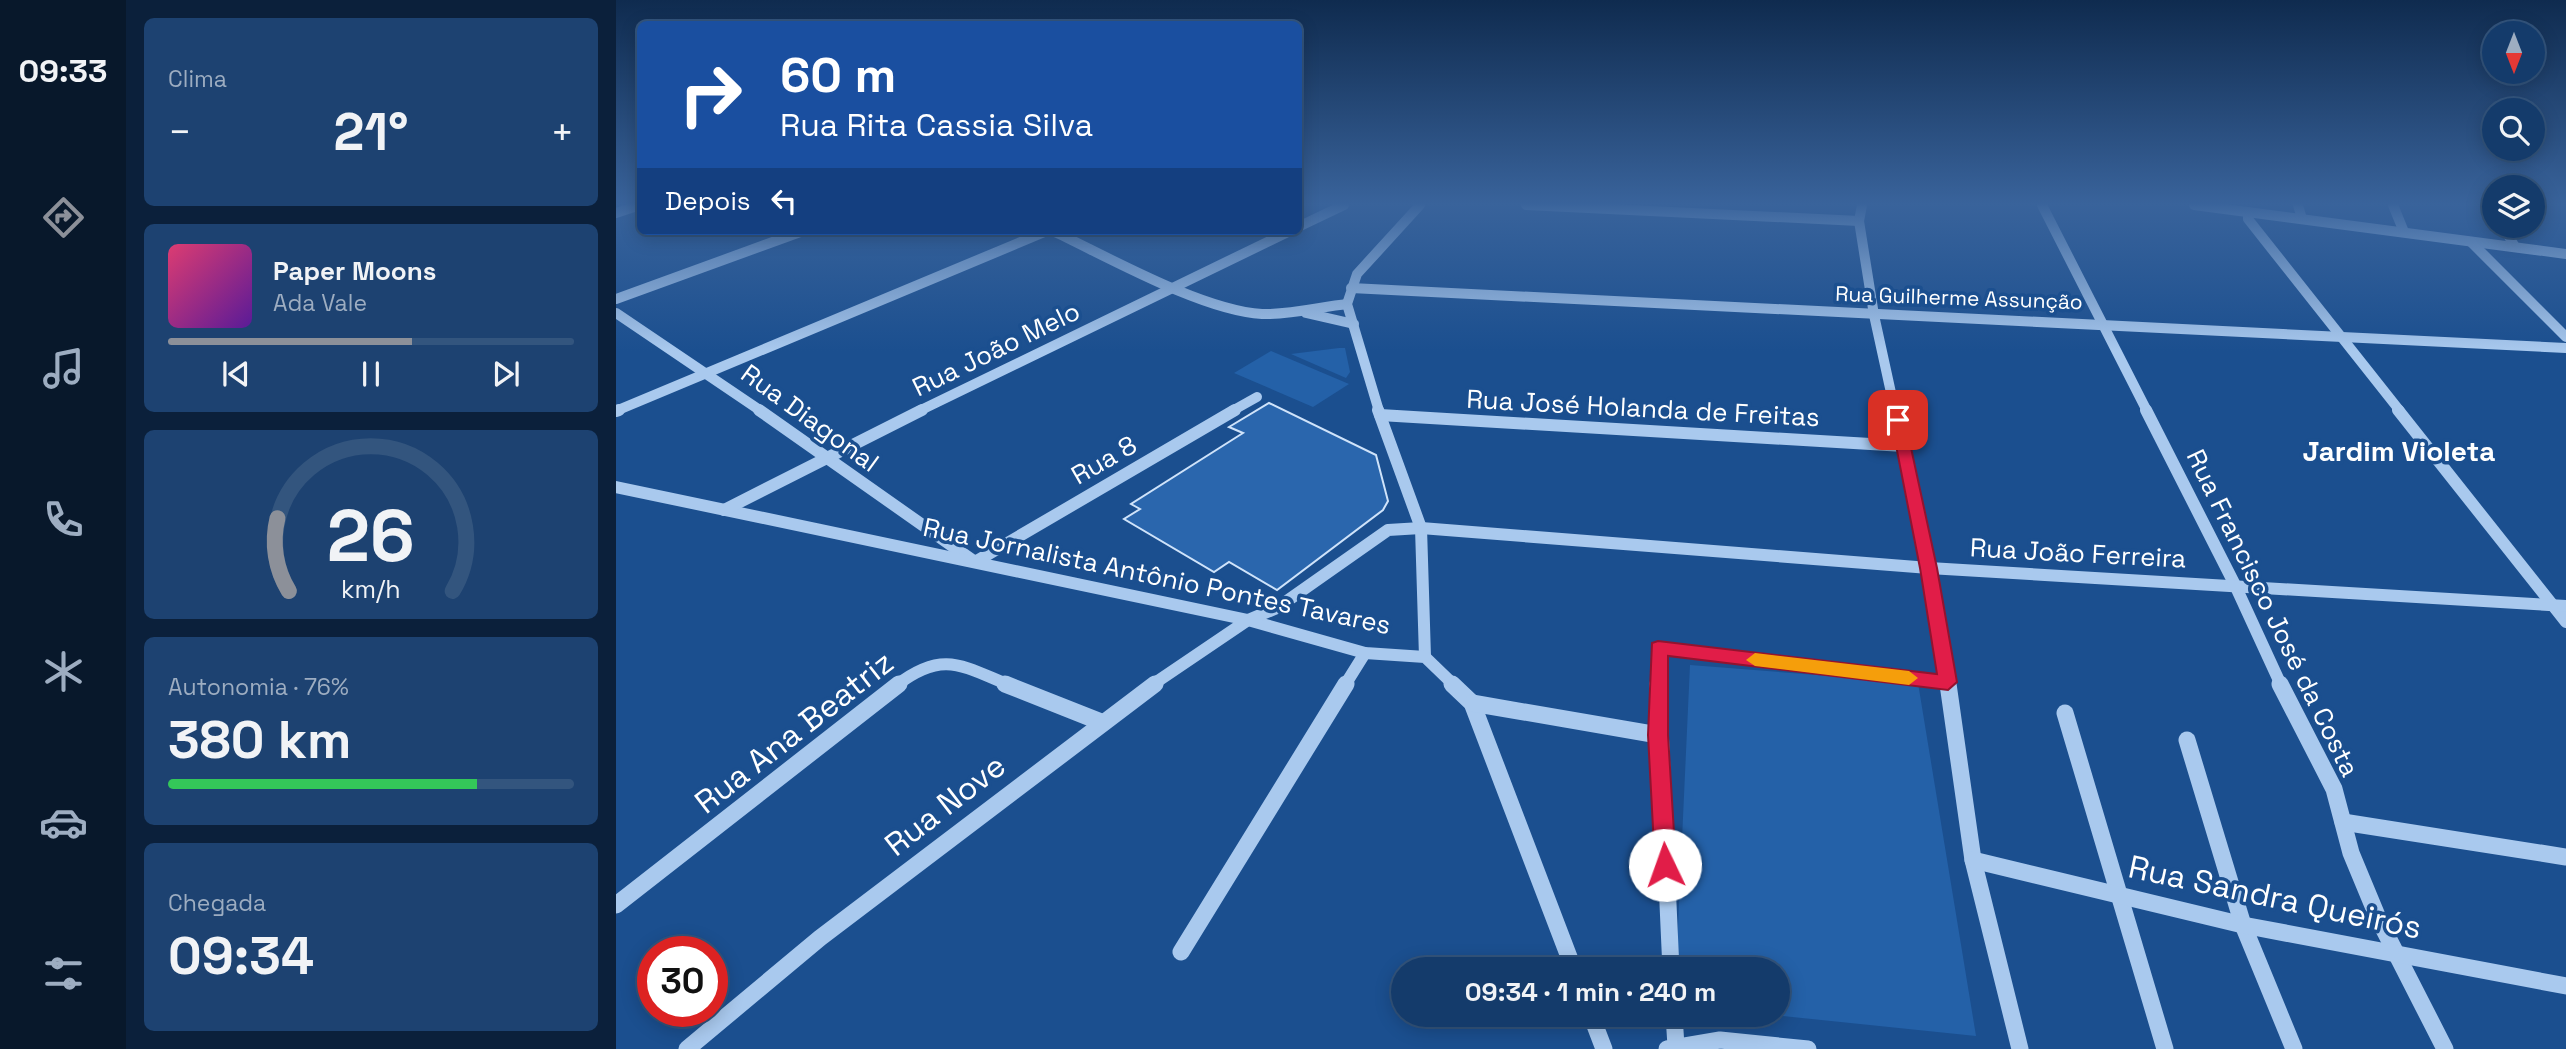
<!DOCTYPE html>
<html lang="pt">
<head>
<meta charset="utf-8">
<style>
  :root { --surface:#143b6b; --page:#1d4271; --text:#f1f3f6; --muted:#9dadc1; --line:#33557e; --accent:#8c9099 }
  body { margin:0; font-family:"Space Grotesk",sans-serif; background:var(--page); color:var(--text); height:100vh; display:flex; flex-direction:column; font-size:26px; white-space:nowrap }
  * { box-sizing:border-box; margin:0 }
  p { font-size:23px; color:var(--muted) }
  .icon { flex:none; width:38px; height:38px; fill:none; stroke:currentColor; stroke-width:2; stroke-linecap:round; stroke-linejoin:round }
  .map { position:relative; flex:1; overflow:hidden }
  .drawer { display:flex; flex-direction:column; gap:18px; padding:18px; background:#0b203b; width:490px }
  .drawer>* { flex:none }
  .top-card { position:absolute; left:21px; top:21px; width:665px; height:214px; border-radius:10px; box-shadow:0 4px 18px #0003,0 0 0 2px var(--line); background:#1a4fa0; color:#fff; overflow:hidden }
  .needle { width:46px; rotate:180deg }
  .controls { position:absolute; left:1866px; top:21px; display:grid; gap:14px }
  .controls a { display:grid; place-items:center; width:63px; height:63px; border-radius:50%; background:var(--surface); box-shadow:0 4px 18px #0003,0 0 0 2px var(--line); font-size:35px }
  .speed { position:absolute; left:21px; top:936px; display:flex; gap:14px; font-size:35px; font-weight:700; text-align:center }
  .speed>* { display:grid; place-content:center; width:91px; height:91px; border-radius:50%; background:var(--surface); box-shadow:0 4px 18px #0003,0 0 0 2px var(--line); line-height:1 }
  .speed .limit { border:10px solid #d22; background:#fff; color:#111 }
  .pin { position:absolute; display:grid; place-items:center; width:60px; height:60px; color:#fff; margin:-30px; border-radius:14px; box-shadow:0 4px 10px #0006 }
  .me { position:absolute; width:77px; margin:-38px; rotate:357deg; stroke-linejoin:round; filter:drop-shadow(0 0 5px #0008) }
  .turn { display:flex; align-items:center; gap:24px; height:147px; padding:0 28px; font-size:32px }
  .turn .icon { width:91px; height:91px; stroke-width:2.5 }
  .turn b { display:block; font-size:49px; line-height:60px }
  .then { display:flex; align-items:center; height:66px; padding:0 28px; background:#0003; gap:14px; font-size:26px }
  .big { font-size:52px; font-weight:700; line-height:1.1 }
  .drawer .card { flex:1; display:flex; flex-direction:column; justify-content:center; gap:10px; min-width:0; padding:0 24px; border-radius:10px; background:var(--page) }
  .drawer .dial { align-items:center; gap:0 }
  .dial svg { height:182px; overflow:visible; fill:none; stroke:var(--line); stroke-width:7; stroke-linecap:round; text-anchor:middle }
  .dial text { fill:var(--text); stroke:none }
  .song { display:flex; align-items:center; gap:21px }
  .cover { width:84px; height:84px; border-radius:10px; background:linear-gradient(135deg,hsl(340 70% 55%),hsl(270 70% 35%)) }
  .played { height:7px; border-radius:4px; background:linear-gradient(90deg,var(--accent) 60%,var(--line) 60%) }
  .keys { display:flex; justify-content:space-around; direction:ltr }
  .heat { display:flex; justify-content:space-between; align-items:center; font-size:38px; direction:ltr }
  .charge { height:10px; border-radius:5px; background:linear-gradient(90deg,#34c759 76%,var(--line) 0) }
  .trip { position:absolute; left:775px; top:957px; width:399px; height:70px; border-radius:35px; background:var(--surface); box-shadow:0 4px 18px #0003,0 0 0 2px var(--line); font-weight:700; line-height:70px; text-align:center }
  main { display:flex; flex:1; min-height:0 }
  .dock { display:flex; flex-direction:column; width:126px; justify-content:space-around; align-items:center; background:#08182b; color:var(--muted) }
  .dock .icon { width:49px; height:49px }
  .dock .on { color:var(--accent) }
  .dock b { font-size:32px; color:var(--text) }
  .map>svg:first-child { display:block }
</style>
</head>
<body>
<main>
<nav class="dock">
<b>09:33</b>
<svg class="icon on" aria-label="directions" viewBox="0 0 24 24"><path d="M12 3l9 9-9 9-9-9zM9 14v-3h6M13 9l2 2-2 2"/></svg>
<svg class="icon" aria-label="music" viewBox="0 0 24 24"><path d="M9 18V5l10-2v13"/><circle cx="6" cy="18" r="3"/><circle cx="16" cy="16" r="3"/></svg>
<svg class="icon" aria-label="phone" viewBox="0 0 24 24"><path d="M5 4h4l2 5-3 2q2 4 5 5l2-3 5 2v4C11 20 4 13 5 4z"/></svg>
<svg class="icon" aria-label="climate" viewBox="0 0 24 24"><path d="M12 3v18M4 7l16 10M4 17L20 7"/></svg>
<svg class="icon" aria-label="car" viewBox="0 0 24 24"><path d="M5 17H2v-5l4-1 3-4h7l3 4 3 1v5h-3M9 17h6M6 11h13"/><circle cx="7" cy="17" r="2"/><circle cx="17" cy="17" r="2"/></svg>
<svg class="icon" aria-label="filters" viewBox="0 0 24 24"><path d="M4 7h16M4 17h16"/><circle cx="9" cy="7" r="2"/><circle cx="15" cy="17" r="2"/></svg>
</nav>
<section class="drawer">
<div class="card"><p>Clima</p>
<div class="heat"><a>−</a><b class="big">21°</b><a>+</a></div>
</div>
<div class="card">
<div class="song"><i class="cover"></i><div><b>Paper Moons</b><p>Ada Vale</p></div></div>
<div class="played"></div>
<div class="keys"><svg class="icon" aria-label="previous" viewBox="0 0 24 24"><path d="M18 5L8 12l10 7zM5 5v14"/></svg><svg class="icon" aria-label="pause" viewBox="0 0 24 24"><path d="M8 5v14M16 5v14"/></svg><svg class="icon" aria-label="next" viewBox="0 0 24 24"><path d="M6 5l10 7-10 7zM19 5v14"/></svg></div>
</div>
<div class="card dial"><svg viewBox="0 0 100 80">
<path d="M14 69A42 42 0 1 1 86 69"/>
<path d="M14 69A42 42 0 0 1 9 37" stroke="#8c9099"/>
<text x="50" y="56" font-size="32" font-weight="700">26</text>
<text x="50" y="72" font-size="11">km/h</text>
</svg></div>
<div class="card"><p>Autonomia · 76%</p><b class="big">380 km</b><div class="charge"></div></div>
<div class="card"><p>Chegada</p><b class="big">09:34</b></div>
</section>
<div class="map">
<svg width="1950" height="1049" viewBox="0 0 1950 1049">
  <rect width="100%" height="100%" fill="#1b4f8f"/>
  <g fill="#2461a8">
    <polygon points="723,348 729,348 734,372 730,378 675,354"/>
    <polygon points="655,351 733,384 697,407 618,373"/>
    <polygon points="1074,665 1302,683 1360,1036 1157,1015 1162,1015 1162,970 1060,970"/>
  </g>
  <polygon fill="#2a66ad" stroke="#cfe3fa" stroke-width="2" points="653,403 760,455 772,501 767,510 661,590 613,562 598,572 508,519 524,509 515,504 627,433 613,427"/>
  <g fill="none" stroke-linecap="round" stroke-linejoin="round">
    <g stroke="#a9c9ee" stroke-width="10">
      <polyline points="910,205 1243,221"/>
      <polyline points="1246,205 1243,221 1258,315 1279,411"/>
      <polyline points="1426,205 1531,411"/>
      <polyline points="1578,205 1950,254"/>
      <polyline points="1682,205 1686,219"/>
      <polyline points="1777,205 1788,232"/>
      <polyline points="1875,205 1878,210"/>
      <polyline points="1632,212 1632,219 1784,411"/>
      <polyline points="0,213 24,205"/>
      <polyline points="1887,226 1899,247"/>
      <polyline points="682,227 728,205"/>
      <path d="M437,231C492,257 587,311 646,314C673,315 704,307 731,304"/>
      <polyline points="1855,242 1950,337"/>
      <polyline points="735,288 1950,348"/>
      <polyline points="0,299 187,231"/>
      <polyline points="0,313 145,411"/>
      <polyline points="690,313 738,324"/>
      <polyline points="0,411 431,231"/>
      <polyline points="303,411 674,231"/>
      <polyline points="616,411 641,397"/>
      <polyline points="763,411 731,304 741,274 804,205"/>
    </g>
    <g stroke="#a9c9ee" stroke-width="12">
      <polyline points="143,410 359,562 619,410"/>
      <polyline points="762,410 805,528 809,657"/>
      <polyline points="1279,410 1313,568 1332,685"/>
      <polyline points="1530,410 1619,585 1665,685"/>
      <polyline points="1782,410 1950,622"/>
      <polyline points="0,411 3,410"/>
      <polyline points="764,415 1288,446"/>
      <polyline points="0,487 632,620 749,653 809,657 838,685"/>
      <polyline points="108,510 306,410"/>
      <path d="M281,685C327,650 346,666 393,685"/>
      <polyline points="536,685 632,620 661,608 772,530 805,528 1313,568 1950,606"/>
      <polyline points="729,685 749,653"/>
      <polyline points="1042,685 1042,648 1332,683"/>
    </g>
    <g stroke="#a9c9ee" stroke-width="17">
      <polyline points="389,684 485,722"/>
      <polyline points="836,684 856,703 958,970"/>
      <polyline points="1042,684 1055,970"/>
      <polyline points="1332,684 1357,860 1404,1049"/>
      <polyline points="1664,684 1718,789 1735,853 1762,918 1829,1049"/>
      <polyline points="856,703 1042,735"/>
      <polyline points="1449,713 1549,1049"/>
      <polyline points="1571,740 1627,925 1678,1049"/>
      <polyline points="1727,822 1950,857"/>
      <polyline points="1357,860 1627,925 1950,986"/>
      <polyline points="0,905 283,684"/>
      <polyline points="565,952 730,684"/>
      <polyline points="975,1015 988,1049"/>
      <polyline points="1058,1015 1060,1046"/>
      <polyline points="71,1049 204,938 539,684"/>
      <polyline points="1051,1049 1104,1040 1192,1049"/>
    </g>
  </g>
  <linearGradient id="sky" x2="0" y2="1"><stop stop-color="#0f2b4f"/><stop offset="0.58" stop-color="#39639b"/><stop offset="1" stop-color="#39639b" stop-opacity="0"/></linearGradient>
  <rect width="1950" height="351" fill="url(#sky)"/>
  <polygon fill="#e11d48" stroke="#92132f" stroke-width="2" points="1282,415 1289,420 1321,568 1341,682 1332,690 1052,656 1052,735 1060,865 1057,872 1049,875 1042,872 1039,865 1032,735 1036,643 1042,641 1321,674 1304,568 1275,420"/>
  <polygon fill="#f59e0b" points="1139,653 1293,671 1302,678 1293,685 1139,666 1130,660"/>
  <g text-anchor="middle" stroke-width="7" stroke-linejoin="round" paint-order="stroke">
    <g font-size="21" fill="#fff" stroke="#1b4f8f">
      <text transform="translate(1343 298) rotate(2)" y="7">Rua Guilherme Assunção</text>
    </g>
    <g font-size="26" fill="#fff" stroke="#1b4f8f">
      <text transform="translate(380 349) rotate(-26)" y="9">Rua João Melo</text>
      <text transform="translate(1027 408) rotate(3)" y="9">Rua José Holanda de Freitas</text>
      <text transform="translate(194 418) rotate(36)" y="9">Rua Diagonal</text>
      <text transform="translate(488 460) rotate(-30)" y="9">Rua 8</text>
      <text transform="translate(1462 553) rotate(3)" y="9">Rua João Ferreira</text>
      <text transform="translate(541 576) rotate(12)" y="9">Rua Jornalista Antônio Pontes Tavares</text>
      <text transform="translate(1657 613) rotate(64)" y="9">Rua Francisco José da Costa</text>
    </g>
    <g font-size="28" font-weight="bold" fill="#fff" stroke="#1b4f8f">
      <text x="1783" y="461">Jardim Violeta</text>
    </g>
    <g font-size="32" fill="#fff" stroke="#1b4f8f">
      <text transform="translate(178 732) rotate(-38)" y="11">Rua Ana Beatriz</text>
      <text transform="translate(329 805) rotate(-38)" y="11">Rua Nove</text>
      <text transform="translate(1659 897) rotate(12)" y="11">Rua Sandra Queirós</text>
    </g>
  </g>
</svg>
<div class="controls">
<a><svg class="needle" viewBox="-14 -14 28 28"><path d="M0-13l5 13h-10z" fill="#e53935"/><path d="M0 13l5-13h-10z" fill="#9dadc1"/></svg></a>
<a><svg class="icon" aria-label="search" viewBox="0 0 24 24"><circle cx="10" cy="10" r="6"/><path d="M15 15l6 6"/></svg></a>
<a><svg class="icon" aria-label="layers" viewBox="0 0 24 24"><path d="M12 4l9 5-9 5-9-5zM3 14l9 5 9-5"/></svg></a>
</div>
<div class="speed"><div class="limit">30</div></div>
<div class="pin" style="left:1282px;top:420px;background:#d93025"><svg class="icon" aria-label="arrive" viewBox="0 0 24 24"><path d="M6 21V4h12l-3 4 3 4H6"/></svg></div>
<svg class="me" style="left:1049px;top:865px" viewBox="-20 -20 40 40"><circle r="19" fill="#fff"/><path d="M0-13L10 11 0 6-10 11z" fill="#e11d48"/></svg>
<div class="trip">09:34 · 1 min · 240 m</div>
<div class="top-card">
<div class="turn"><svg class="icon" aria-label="right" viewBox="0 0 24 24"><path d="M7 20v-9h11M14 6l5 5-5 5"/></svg><div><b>60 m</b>Rua Rita Cassia Silva</div></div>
<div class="then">Depois<svg class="icon" aria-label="left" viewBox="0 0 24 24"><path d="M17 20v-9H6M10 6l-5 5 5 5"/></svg></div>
</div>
</div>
</main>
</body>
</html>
